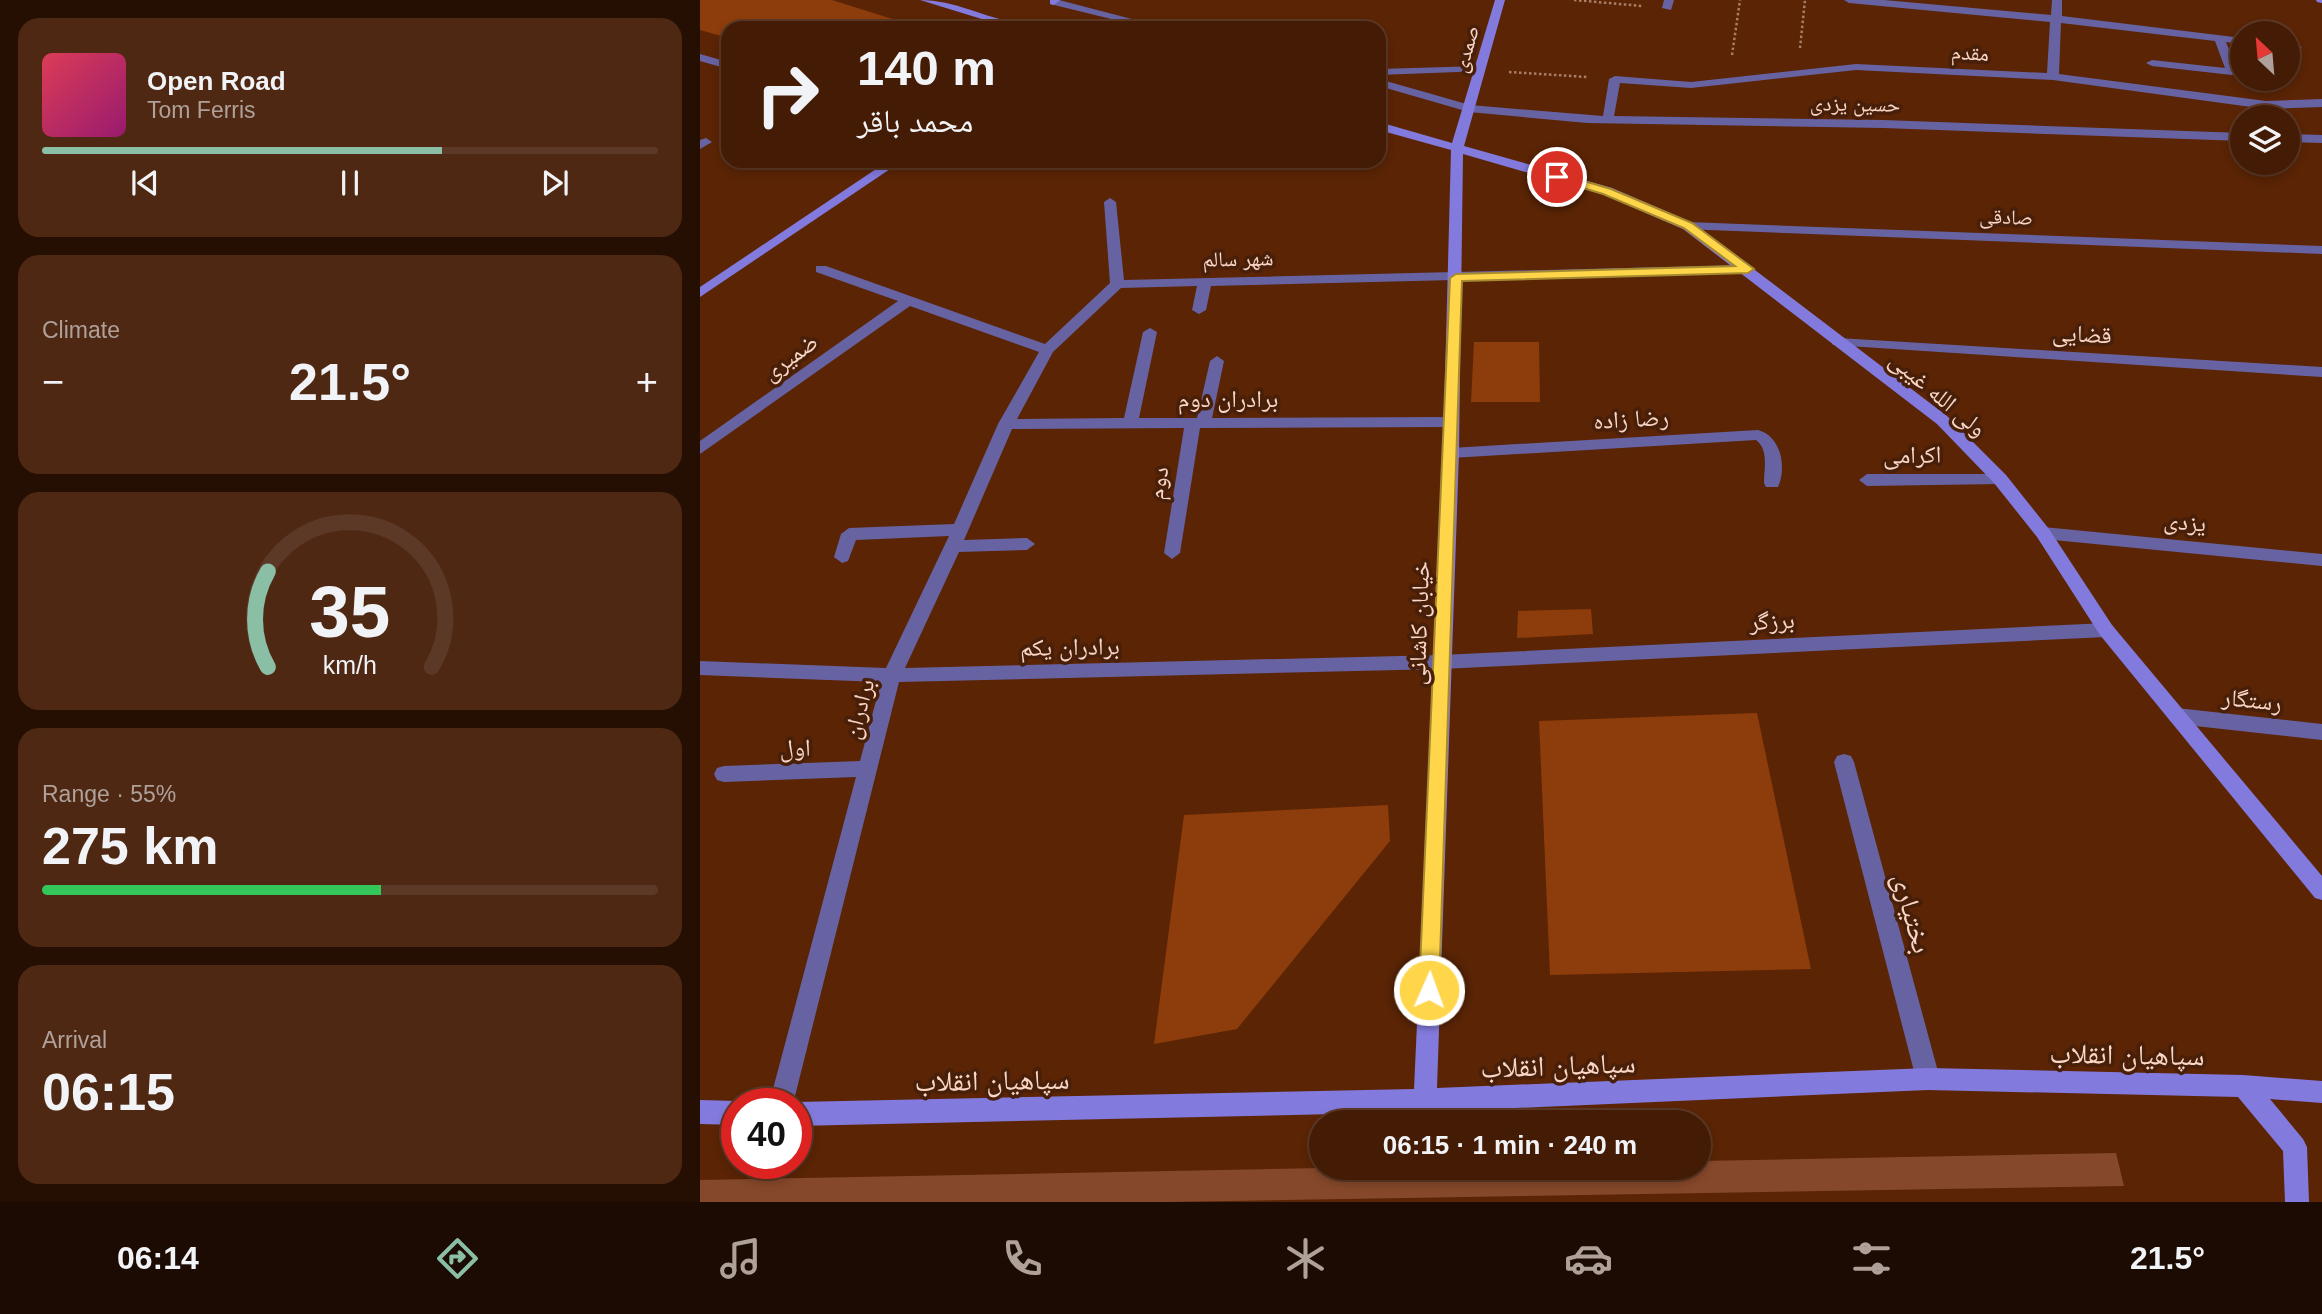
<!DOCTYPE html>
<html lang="en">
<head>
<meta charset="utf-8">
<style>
  :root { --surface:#441b04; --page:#4e2813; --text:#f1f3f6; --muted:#afa19a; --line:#5c3926; --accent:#8abfa5 }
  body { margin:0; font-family:Helvetica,"Noto Naskh Arabic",sans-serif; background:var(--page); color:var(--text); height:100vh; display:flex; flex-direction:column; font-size:26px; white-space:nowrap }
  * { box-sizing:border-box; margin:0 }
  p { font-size:23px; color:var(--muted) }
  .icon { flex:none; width:38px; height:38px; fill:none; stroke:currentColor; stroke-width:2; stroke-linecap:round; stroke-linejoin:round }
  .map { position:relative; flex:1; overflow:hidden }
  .panel { display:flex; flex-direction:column; gap:18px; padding:18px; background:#250f02; width:700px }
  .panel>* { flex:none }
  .top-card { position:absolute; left:21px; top:21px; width:665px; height:147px; border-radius:21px; box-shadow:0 4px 10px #0003,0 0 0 2px var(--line); background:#441b04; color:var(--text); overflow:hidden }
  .needle { width:46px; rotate:334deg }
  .tools { position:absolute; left:1530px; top:21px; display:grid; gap:14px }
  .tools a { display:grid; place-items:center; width:70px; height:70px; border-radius:50%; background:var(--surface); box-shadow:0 4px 10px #0003,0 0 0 2px var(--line); font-size:35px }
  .speed { position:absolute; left:21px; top:1088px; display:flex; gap:14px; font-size:35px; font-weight:700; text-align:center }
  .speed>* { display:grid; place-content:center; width:91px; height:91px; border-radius:50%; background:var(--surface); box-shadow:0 4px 10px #0003,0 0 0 2px var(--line); line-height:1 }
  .speed .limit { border:10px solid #d22; background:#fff; color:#111 }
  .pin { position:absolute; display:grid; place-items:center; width:60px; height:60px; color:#fff; margin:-30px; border:4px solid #fff; border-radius:50%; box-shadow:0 2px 7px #0007 }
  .me { position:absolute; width:77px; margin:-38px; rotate:2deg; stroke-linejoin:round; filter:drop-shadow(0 0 5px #0008) }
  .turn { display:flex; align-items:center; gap:24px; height:147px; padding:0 21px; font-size:32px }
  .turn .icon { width:91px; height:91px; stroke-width:2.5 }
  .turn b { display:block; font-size:49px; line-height:60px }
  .big { font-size:52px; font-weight:700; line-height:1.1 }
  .panel .card { flex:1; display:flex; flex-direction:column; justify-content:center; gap:10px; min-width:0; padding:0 24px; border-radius:21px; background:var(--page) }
  .panel .dial { align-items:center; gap:0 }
  .dial svg { height:182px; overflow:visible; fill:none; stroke:var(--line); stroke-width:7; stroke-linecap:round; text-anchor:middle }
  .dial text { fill:var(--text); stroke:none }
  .song { display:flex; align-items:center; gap:21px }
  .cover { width:84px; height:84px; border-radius:10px; background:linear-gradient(135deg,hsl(350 70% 55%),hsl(320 70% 35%)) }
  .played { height:7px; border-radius:4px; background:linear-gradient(90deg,var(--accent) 65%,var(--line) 65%) }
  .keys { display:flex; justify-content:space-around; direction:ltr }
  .heat { display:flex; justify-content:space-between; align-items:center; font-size:38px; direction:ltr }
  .charge { height:10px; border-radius:5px; background:linear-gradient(90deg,#34c759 55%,var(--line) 0) }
  .trip { position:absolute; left:609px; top:1110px; width:402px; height:70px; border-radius:35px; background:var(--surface); box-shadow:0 4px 10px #0003,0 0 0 2px var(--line); font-weight:700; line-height:70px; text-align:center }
  .tab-bar { display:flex; height:112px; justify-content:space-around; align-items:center; background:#1b0b02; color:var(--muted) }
  .tab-bar .icon { width:49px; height:49px }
  .tab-bar .selected { color:var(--accent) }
  .tab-bar b { font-size:32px; color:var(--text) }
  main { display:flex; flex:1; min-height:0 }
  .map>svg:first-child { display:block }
</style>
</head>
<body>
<main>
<section class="panel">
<div class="card">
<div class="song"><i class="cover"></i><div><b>Open Road</b><p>Tom Ferris</p></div></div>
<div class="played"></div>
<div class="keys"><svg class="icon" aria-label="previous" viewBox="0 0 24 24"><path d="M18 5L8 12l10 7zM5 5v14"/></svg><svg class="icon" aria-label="pause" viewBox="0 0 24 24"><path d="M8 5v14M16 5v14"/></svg><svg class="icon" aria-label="next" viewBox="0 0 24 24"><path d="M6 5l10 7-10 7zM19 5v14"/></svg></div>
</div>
<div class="card"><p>Climate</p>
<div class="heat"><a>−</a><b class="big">21.5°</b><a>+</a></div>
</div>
<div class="card dial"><svg viewBox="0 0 100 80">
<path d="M14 69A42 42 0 1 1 86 69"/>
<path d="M14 69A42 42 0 0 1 14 27" stroke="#8abfa5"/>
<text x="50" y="56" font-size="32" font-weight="700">35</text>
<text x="50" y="72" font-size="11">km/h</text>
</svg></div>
<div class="card"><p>Range · 55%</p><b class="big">275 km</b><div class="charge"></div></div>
<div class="card"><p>Arrival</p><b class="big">06:15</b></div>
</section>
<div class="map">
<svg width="1622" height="1202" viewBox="0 0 1622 1202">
  <rect width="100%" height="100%" fill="#5a2405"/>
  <polygon fill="#86482a" points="1416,1153 1424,1186 467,1202 0,1202 0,1180 676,1167 999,1167 999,1161"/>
  <g fill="#8d3c0b">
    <polygon points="0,0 132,0 199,21 203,28 28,28 28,38 0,30"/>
    <polygon points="774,342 839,342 840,402 771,402"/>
    <polygon points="891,609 893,634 817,638 818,611"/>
    <polygon points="1057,713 1111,969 850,975 839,721"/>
    <polygon points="688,805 690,841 537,1029 454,1044 484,815"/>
  </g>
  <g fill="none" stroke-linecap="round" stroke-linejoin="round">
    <g stroke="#aa7d66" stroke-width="2.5" stroke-dasharray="2.5 2.5" stroke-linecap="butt">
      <polyline points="874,0 942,6"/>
      <polyline points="1100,48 1105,0"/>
      <polyline points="1032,55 1040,0"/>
      <polyline points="809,72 887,77"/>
    </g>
    <g fill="#6763a2" fill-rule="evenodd">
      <polygon points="350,0 359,0 466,28 448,28 350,4"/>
      <polygon points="964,0 974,0 971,10 962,8"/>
      <polygon points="1144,0 1184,0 1351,15 1352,0 1362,0 1362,16 1542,38 1542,44 1526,42 1538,72 1532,75 1452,66 1446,63 1452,60 1525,68 1515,41 1361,23 1359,74 1566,101 1622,99 1622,107 1566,109 1353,80 1156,70 991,88 920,83 914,116 1183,120 1542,133 1542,141 1183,128 887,123 769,112 679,86 679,79 770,105 903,116 909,79 915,76 991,82 1156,64 1347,73 1350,22 1149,3"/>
      <polygon points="1587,44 1600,46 1602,48 1596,51 1587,50"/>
      <polygon points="0,54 28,62 28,69 0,61"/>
      <polygon points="780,66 784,67 784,71 679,75 679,69"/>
      <polygon points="1587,134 1622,135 1622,143 1587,142"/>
      <polygon points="6,138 12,142 0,149 0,140"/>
      <polygon points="410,198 416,202 424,280 1048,265 1055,269 1048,273 511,286 506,310 499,314 492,310 497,286 421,288 353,352 317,419 424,418 443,332 450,328 457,332 439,418 497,418 510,361 517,356 524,361 512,418 751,417 759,422 751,427 500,428 480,553 472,559 464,553 484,428 312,429 264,540 327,538 335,544 327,550 259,552 205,668 741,655 1406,623 1412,625 1415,630 1412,635 1406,637 741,669 199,682 93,1104 69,1104 156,777 24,782 17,780 14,774 17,768 24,766 160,761 181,682 0,675 0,661 186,668 249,536 156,540 148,561 142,563 134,557 141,534 149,528 254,524 298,424 339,352 210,306 0,454 0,441 198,301 116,272 116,266 126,266 345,344 410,283 404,202"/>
      <polygon points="988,222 1622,246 1622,254 983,229 981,226"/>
      <polygon points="1138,338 1622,367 1622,377 1133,345 1131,342"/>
      <path d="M1058,430C1081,436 1087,467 1078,487H1066L1064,483C1064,468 1069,450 1056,440L751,458L743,453L751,448Z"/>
      <polygon points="1167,474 1300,474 1308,479 1300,484 1167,486 1159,480"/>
      <polygon points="1343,527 1622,554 1622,566 1343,539 1335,533"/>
      <polygon points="1477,708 1622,724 1622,740 1477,724 1470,721 1468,716 1470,711"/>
      <polygon points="1144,754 1151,756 1154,762 1240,1079 1236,1087 1228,1090 1220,1087 1216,1079 1134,762 1137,756"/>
    </g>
    <g fill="#837add" fill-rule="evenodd">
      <path d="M220,0C256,0 287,19 322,24C345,28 372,14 392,28H311Z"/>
      <polygon points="350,0 360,0 354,5 350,4"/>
      <polygon points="795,0 805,0 764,146 912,188 993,223 1247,416 1306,475 1349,529 1412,625 1622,876 1622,900 1615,898 1400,635 1337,537 1294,483 1237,424 983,229 902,194 763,154 759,453 737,1088 1228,1068 1543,1075 1622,1081 1622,1103 1570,1099 1603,1139 1607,1147 1609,1202 1585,1202 1583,1151 1538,1097 1228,1090 725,1112 96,1126 96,1104 91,1104 96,1102 714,1089 743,453 751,150 679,130 679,122 752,143"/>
      <polygon points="1616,0 1622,0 1622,3 1617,2"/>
      <polygon points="188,161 202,161 0,297 0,287"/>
      <polygon points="0,1100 37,1101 44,1104 37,1104 37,1125 0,1124"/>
    </g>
  </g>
  <polygon fill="#ffd54a" stroke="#a68a30" stroke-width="2" points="857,173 911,189 992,223 1054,269 1048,273 762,281 739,990 736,997 729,1000 722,997 719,990 750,278 756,274 1035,266 984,228 903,194 853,179 851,177"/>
  <g text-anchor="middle" stroke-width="7" stroke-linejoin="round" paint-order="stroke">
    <g font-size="21" fill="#fad6c7" stroke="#481f09">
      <text transform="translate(766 49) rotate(-74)" y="7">صمدی</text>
      <text transform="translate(1270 53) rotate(3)" y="7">مقدم</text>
      <text transform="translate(1155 104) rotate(1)" y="7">حسین یزدی</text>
      <text transform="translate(1306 217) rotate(2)" y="7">صادقی</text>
      <text transform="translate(538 259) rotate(-1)" y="7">شهر سالم</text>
    </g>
    <g font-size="24" fill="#fad6c7" stroke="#481f09">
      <text transform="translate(1382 334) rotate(3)" y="8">قضایی</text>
      <text transform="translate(90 357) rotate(-36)" y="8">ضمیری</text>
      <text transform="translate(1238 394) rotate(40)" y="8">ولی الله غیبی</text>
      <text x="528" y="407">برادران دوم</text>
      <text transform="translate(931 419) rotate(-3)" y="8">رضا زاده</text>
      <text transform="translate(1212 455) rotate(-1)" y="8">اکرامی</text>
      <text transform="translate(458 483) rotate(-81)" y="8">دوم</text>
      <text transform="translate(1485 522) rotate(5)" y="8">یزدی</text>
      <text transform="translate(1072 621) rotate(-3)" y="8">برزگر</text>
      <text transform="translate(719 623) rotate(-88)" y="8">خیابان کاشانی</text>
      <text transform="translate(370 647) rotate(-1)" y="8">برادران یکم</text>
      <text transform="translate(1552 700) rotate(6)" y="8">رستگار</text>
      <text transform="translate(159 709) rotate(-75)" y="8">برادران</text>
      <text transform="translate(95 748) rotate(-2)" y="8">اول</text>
    </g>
    <g font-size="28" fill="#fad6c7" stroke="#481f09">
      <text transform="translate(1213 913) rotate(75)" y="10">بختیاری</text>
      <text transform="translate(1427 1054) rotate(1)" y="10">سپاهیان انقلاب</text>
      <text transform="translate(858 1065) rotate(-2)" y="10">سپاهیان انقلاب</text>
      <text transform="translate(292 1080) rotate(-1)" y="10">سپاهیان انقلاب</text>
    </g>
  </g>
</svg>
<div class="tools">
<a><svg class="needle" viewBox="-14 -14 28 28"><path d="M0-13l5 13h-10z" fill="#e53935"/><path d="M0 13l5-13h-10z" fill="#afa19a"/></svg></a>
<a><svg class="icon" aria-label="layers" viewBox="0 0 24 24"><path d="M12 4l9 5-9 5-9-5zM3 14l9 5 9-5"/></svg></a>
</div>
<div class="speed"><div class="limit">40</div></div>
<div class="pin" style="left:857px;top:177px;background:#d93025"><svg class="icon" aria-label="arrive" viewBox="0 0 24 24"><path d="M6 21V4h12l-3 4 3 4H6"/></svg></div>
<svg class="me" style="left:729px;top:990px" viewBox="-20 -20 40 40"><circle r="17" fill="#ffd54a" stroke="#fff" stroke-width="3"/><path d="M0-11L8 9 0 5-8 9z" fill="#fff"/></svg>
<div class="trip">06:15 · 1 min · 240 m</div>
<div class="top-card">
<div class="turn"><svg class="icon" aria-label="right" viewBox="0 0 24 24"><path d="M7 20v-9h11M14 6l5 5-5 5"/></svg><div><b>140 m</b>محمد باقر</div></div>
</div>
</div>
</main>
<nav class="tab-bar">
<b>06:14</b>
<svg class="icon selected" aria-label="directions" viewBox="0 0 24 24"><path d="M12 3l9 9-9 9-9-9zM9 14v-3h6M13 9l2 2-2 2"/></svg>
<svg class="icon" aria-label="music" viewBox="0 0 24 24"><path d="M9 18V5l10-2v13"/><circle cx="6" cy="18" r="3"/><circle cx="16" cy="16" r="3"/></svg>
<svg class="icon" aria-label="phone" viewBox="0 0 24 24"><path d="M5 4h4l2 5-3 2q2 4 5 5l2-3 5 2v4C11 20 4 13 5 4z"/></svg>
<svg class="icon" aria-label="climate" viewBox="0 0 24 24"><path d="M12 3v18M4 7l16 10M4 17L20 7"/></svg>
<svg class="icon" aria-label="car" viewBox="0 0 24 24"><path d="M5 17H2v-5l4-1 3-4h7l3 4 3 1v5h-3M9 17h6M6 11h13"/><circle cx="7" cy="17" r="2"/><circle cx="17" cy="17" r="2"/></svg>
<svg class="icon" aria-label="filters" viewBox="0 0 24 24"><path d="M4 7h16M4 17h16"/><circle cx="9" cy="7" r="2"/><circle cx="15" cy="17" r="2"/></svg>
<b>21.5°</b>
</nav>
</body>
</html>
